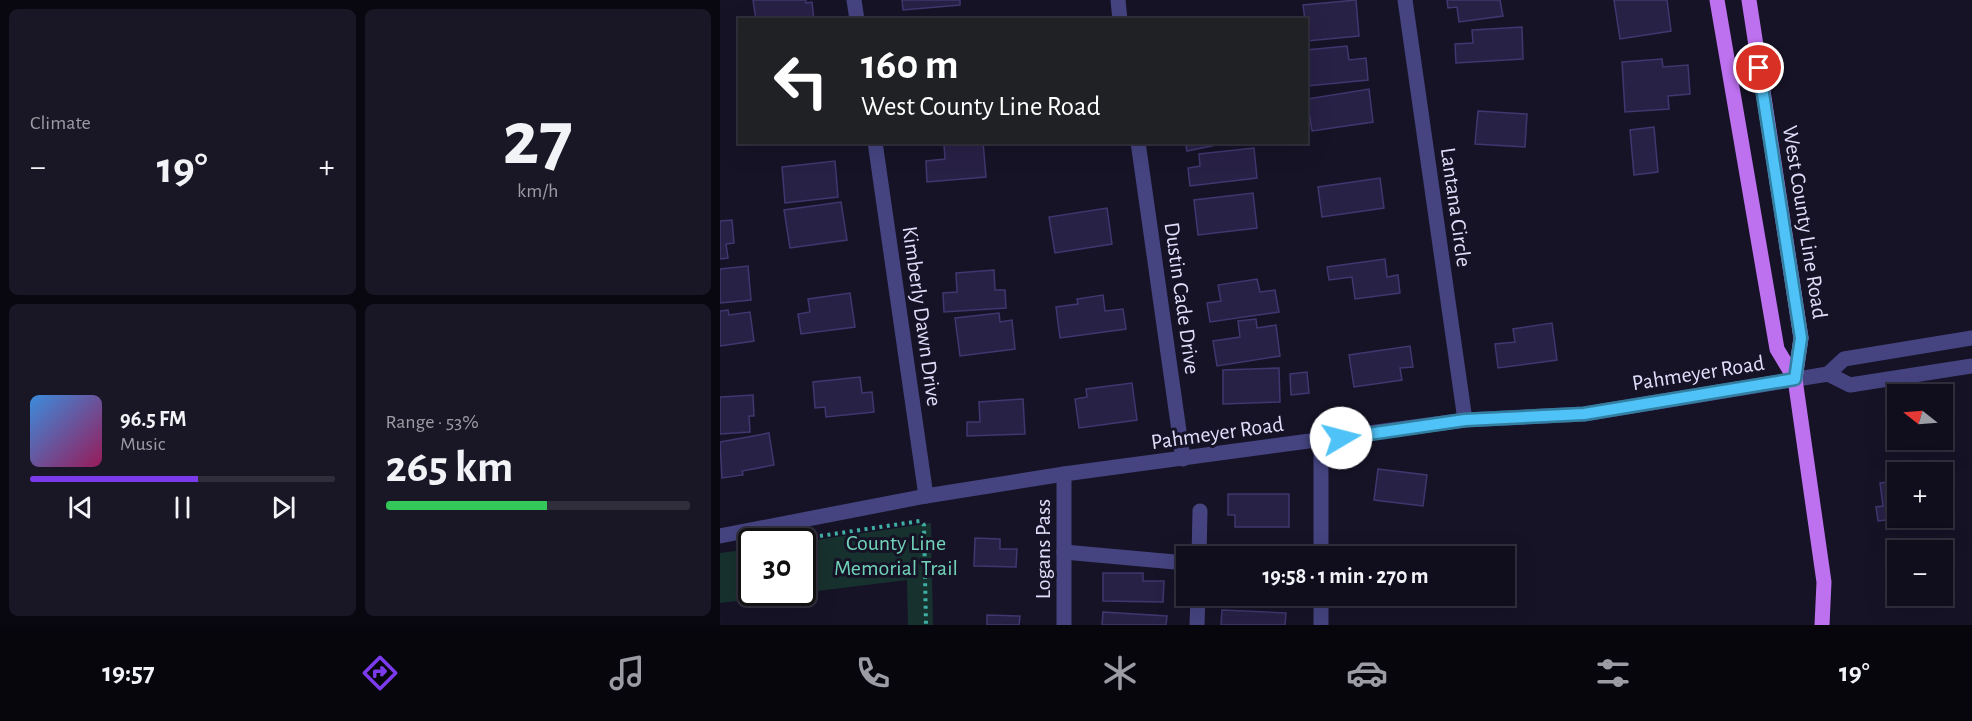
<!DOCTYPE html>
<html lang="en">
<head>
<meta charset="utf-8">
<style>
  :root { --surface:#100e1d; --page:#191726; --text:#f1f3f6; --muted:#9c9ca4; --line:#302e3b; --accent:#7c3aed }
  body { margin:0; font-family:"Alegreya Sans",sans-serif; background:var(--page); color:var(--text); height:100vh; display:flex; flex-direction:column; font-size:22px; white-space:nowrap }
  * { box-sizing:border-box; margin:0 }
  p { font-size:20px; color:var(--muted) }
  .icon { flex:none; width:33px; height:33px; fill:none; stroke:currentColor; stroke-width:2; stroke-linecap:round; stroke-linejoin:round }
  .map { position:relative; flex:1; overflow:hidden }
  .drawer { display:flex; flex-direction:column; gap:9px; padding:9px; background:#090810; width:720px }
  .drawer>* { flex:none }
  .hud { position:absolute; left:18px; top:18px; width:570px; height:126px; border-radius:0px; box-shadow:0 6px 24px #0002,0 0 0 2px var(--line); background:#202124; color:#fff; overflow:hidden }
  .needle { width:39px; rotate:287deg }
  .tools { position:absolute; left:1167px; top:384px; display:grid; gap:12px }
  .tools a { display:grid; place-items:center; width:66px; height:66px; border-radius:0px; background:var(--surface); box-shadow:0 6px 24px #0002,0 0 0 2px var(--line); font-size:30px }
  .speed { position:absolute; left:18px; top:528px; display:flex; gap:12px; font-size:30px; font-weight:700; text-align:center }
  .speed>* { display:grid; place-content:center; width:78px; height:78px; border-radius:50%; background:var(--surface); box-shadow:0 6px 24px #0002,0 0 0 2px var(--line); line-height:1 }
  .speed .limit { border:3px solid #111; border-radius:9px; background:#fff; color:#111 }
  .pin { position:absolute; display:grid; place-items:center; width:51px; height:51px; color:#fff; margin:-26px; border:3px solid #fff; border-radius:50%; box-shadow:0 2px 6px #0007 }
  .me { position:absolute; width:66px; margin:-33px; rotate:82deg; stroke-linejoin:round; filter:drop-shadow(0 0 4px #0008) }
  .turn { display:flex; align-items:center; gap:21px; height:126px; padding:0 24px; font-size:27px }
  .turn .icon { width:78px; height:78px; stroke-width:2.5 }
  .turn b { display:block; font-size:42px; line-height:51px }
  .big { font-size:45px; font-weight:700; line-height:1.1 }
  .drawer .tile { flex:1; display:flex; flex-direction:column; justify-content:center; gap:9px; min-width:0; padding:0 21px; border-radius:9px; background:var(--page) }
  .drawer .dial { align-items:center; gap:0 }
  .dial b { font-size:78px; line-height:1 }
  .song { display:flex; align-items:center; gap:18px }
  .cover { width:72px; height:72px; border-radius:9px; background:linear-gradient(135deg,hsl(210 70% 55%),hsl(330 70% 35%)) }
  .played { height:6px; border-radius:3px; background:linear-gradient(90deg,var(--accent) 55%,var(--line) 55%) }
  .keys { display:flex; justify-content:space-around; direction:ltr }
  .heat { display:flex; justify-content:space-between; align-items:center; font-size:33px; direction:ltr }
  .charge { height:9px; border-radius:4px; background:linear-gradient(90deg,#34c759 53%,var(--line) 0) }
  .drawer .tiles { flex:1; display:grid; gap:9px; grid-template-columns:repeat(2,1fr) }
  .trip { position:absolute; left:456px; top:546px; width:339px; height:60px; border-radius:0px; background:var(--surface); box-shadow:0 6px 24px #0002,0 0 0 2px var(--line); font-weight:700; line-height:60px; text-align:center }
  .menu { display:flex; height:96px; justify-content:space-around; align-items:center; background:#06060c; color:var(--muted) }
  .menu .icon { width:42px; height:42px }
  .menu .on { color:var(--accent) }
  .menu b { font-size:27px; color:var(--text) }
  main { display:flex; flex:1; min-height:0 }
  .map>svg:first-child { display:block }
</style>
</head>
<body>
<main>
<section class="drawer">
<div class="tiles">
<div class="tile"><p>Climate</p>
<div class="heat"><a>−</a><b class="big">19°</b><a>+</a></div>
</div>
<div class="tile dial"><b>27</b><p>km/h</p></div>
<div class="tile">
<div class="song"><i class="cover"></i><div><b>96.5 FM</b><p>Music</p></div></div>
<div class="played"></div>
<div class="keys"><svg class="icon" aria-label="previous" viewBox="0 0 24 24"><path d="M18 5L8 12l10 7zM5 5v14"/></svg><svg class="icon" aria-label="pause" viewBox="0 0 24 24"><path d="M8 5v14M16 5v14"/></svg><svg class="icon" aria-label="next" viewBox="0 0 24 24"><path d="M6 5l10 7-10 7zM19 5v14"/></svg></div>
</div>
<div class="tile"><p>Range · 53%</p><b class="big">265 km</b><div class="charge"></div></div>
</div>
</section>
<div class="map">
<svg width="1252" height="625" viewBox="0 0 1252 625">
  <rect width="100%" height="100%" fill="#161327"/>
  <polygon fill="#17312f" points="211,523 213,625 188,625 187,580 0,603 0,553 31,549 32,592 82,592 83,542"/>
  <g fill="#282146" stroke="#41366f" stroke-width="1.5">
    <polygon points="33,0 86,0 86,3 92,2 94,20 36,20"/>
    <polygon points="182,0 240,0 240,5 183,10"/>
    <polygon points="636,0 639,36 587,41 586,20 585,20 583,5"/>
    <polygon points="727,0 780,0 783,16 739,22 737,7 728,8"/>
    <polygon points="894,0 947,0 951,31 900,39"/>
    <polygon points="802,27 803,59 736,63 735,44 753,43 752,30"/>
    <polygon points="627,46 629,60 646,58 648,80 587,86 586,50"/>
    <polygon points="942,59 943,67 968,65 970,94 948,96 949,109 905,112 902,62"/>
    <polygon points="649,89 653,122 592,131 587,99"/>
    <polygon points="758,111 807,114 805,147 755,144"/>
    <polygon points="934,127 938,172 914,175 910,130"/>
    <polygon points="263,142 266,177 207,182 206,161 225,159 224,145"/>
    <polygon points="465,142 511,142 467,151"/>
    <polygon points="534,148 537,178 470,186 468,168 480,166 479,154"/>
    <polygon points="115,161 118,197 65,203 62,167"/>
    <polygon points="660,178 664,208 602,217 598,187"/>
    <polygon points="533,193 537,228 478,235 474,200"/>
    <polygon points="121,202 127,240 70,248 64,210"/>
    <polygon points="387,208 392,244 335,253 329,217"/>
    <polygon points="12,220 14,243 6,244 8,258 0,259 0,221"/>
    <polygon points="665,259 667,277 678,275 680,293 635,299 632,277 609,280 607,267"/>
    <polygon points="28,266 31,300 0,303 0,269"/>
    <polygon points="274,270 275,290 285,290 286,308 224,312 223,293 237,292 236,273"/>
    <polygon points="537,279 540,292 555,290 559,312 490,322 487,303 501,301 498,285"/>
    <polygon points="130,293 135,327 81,334 78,314 90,312 88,299"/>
    <polygon points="383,295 385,311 403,309 406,329 340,338 336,307 358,304 357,299"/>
    <polygon points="8,310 9,315 30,312 34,341 0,346 0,311"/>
    <polygon points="279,313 280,322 292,320 295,349 240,356 235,318"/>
    <polygon points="536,319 537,328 556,325 560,356 497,366 493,341 520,337 518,321"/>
    <polygon points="832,323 837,360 778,368 775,344 795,342 793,329"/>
    <polygon points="690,346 693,367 680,368 682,380 634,387 629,355"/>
    <polygon points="559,368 560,402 503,404 503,370"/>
    <polygon points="587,372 589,393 571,395 570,374"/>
    <polygon points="140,377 142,393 152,392 154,412 106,417 105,407 95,408 93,382"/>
    <polygon points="412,383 417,420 359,428 355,399 367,397 366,389"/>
    <polygon points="33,395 34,416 29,416 30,432 0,434 0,397"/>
    <polygon points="303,399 305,434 247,436 247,422 260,422 259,402"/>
    <polygon points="49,433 54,465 22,471 23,475 2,478 0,442"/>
    <polygon points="658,469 707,475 703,506 654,500"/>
    <polygon points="1178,481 1178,518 1183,518 1158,521 1156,507 1163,506 1160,483"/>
    <polygon points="508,494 569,494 569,527 515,527 515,515 508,515"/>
    <polygon points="255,538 280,539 280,549 297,549 296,567 254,566"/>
    <polygon points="383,573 423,573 423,581 444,581 443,602 383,601"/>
    <polygon points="502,610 566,613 565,625 501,625"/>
    <polygon points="383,612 447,616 446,625 382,625"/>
    <polygon points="267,615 300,616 299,625 267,625"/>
  </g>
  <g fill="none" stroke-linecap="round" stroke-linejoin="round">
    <polyline stroke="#3faea5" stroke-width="4" stroke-dasharray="3 4.5" stroke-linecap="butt" points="100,536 200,521 204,525 206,625"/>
    <g stroke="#454481" stroke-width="15">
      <polyline points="134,0 137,20"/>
      <polyline points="398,0 400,20"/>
      <polyline points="685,0 745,420"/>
      <polyline points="155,142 206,496"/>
      <polyline points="418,142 463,459"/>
      <polyline points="1108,374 1124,359 1252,338"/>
      <polyline points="344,474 344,625"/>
      <polyline points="0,536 206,496 344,474 745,420 864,414 1108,374 1130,385 1252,366"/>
      <polyline points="344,552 466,563"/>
      <polyline points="479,556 480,511"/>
      <polyline points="601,556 601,440"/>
      <polyline points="477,625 478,596"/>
      <polyline points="601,625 601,596"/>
    </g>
    <g stroke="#bd71ee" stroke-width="15">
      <polyline points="997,0 1057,349 1075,379"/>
      <polyline points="1029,0 1081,338 1075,379 1104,582 1102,625"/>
    </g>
  </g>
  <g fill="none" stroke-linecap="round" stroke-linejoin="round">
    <defs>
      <polyline id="route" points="621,438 745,420 864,414 1075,379 1081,338 1039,68"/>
    </defs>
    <use href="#route" stroke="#337fa1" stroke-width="15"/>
    <use href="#route" stroke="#4fc3f7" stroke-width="10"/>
  </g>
  <g text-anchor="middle" stroke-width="6" stroke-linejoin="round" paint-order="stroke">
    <g font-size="22" fill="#e0defb" stroke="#161327">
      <text transform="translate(737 207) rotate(82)" y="8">Lantana Circle</text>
      <text transform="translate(1086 222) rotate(81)" y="8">West County Line Road</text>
      <text transform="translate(463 298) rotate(82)" y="8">Dustin Cade Drive</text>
      <text transform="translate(203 316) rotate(82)" y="8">Kimberly Dawn Drive</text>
      <text transform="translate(978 372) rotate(-9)" y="8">Pahmeyer Road</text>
      <text transform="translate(497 432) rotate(-8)" y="8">Pahmeyer Road</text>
      <text transform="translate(322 549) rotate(-90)" y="8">Logans Pass</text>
    </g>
    <g font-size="22" fill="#71d4b9" stroke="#161327">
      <text x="176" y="550">County Line<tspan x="176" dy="25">Memorial Trail</tspan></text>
    </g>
  </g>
</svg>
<div class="tools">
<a><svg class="needle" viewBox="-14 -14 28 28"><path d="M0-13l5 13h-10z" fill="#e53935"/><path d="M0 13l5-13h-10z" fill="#9c9ca4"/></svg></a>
<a>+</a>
<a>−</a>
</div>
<div class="speed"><div class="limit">30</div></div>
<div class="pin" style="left:1039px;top:68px;background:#d93025"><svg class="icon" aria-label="arrive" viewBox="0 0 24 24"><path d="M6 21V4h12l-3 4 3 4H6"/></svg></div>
<svg class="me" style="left:621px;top:438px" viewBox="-20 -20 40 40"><circle r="19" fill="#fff"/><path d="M0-13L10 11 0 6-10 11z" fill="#4fc3f7"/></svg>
<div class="trip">19:58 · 1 min · 270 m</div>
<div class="hud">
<div class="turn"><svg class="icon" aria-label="left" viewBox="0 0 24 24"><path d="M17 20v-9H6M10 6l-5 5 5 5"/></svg><div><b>160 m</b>West County Line Road</div></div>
</div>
</div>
</main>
<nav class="menu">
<b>19:57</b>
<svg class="icon on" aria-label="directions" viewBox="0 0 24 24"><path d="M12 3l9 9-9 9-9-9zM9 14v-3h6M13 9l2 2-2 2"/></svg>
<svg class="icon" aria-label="music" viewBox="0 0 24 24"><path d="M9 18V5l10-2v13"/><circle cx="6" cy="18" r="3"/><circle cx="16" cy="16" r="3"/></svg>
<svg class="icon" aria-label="phone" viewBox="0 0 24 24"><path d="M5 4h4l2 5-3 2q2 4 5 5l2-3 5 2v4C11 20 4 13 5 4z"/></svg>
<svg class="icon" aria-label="climate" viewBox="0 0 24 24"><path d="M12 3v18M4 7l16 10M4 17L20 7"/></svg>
<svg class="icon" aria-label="car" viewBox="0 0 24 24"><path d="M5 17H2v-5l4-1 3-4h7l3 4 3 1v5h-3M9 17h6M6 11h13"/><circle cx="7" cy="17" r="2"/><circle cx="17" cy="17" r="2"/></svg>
<svg class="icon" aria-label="filters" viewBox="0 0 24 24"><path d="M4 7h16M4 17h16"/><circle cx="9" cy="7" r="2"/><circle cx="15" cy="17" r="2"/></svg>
<b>19°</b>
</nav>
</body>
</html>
